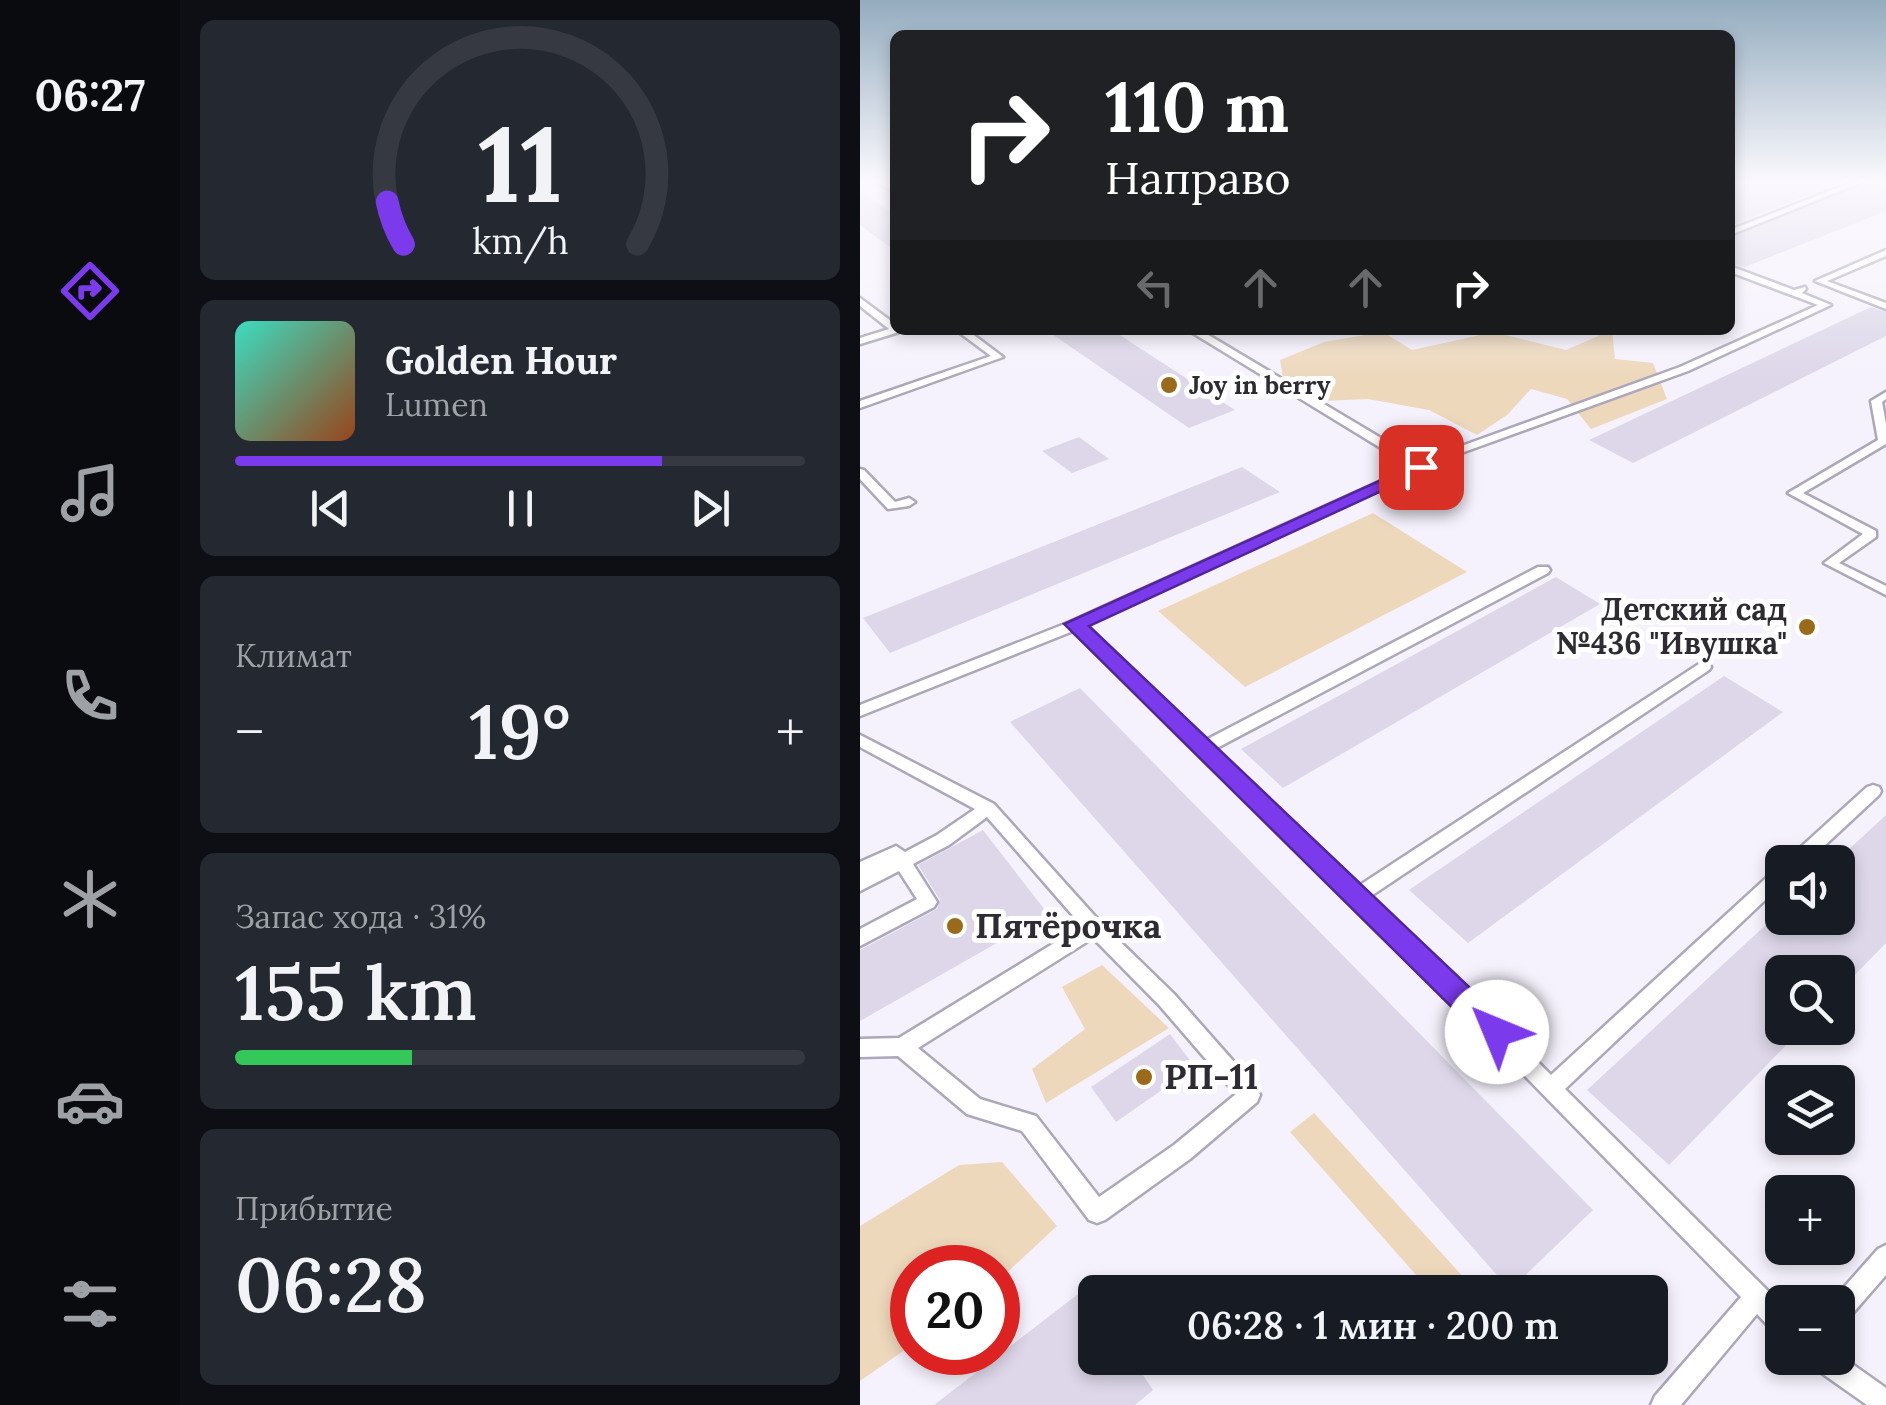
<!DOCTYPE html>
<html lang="ru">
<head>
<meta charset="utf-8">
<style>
  :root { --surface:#171b24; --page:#242831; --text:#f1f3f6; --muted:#9ea1a6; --line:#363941; --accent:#7c3aed }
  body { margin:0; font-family:Lora,serif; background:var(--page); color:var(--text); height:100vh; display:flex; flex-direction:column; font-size:38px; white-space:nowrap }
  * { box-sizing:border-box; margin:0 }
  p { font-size:32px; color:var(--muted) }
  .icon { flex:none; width:55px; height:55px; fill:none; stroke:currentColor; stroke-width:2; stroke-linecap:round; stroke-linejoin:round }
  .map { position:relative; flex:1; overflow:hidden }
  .panel { display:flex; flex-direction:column; gap:20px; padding:20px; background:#0d0f14; width:680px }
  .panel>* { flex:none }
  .guide { position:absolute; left:30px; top:30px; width:845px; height:305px; border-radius:15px; box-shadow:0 5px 15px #0003; background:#202124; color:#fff; overflow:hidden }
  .tools { position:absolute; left:905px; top:845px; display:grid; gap:20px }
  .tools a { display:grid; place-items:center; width:90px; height:90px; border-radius:15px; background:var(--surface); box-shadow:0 5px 15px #0003; font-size:50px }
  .speed { position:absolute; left:30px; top:1245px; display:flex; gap:20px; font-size:50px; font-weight:700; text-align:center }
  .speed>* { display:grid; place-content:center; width:130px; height:130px; border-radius:50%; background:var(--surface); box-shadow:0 5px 15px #0003; line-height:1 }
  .speed .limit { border:15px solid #d22; background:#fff; color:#111 }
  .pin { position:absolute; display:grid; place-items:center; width:85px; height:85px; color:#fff; margin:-42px; border-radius:20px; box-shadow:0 5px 15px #0006 }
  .me { position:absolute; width:110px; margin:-55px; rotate:315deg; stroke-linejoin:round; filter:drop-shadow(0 0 8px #0008) }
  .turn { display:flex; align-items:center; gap:35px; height:210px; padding:0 50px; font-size:45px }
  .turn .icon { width:130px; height:130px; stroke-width:2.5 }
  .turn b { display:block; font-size:70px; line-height:85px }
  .lanes { display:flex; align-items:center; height:95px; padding:0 50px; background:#0003; justify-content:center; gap:50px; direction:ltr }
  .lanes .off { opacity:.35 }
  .big { font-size:75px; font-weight:600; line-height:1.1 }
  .panel .card { flex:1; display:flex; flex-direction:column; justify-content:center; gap:15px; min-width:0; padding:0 35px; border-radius:15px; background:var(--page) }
  .panel .dial { align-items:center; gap:0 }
  .dial svg { height:260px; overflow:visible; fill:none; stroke:var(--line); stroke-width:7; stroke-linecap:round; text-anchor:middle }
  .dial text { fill:var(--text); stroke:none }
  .song { display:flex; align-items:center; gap:30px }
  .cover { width:120px; height:120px; border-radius:15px; background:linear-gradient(135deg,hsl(170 70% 55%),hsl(20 70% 35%)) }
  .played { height:10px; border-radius:5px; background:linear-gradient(90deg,var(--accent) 75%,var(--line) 75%) }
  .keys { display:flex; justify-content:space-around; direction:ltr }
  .heat { display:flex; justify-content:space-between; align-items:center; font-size:55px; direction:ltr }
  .charge { height:15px; border-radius:8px; background:linear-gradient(90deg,#34c759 31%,var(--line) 0) }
  .trip { position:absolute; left:218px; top:1275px; width:590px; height:100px; border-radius:15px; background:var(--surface); box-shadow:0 5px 15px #0003; font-weight:600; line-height:100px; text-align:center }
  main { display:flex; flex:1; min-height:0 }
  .tab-bar { display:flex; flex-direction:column; width:180px; justify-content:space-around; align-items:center; background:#090b0e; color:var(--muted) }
  .tab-bar .icon { width:70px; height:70px }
  .tab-bar .active { color:var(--accent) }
  .tab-bar b { font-size:45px; color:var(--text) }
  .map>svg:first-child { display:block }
</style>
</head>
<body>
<main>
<nav class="tab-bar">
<b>06:27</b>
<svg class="icon active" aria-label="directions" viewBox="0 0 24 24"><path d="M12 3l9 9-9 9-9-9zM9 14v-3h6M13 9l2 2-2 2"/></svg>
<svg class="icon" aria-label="music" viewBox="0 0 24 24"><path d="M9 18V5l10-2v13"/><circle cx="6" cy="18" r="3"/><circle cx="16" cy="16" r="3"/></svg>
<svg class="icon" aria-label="phone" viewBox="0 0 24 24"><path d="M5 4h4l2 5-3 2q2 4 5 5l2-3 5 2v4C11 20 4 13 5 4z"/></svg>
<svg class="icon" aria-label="climate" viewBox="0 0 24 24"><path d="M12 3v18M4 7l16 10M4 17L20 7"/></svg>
<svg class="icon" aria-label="car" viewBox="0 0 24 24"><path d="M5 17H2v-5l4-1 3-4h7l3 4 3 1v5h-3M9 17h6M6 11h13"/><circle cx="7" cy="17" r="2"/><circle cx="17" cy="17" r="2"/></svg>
<svg class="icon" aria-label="filters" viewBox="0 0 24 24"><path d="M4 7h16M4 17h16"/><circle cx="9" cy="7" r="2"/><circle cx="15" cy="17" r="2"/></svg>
</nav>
<section class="panel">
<div class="card dial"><svg viewBox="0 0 100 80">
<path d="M14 69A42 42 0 1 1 86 69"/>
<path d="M14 69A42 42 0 0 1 9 56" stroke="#7c3aed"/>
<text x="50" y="56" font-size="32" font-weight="700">11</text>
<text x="50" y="72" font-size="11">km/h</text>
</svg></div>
<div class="card">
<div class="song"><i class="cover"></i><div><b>Golden Hour</b><p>Lumen</p></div></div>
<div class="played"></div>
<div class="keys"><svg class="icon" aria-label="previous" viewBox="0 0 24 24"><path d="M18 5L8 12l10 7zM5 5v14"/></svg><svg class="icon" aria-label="pause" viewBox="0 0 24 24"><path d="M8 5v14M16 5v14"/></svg><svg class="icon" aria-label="next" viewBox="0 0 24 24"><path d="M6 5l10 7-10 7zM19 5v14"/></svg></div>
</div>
<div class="card"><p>Климат</p>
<div class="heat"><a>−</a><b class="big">19°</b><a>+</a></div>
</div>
<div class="card"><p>Запас хода · 31%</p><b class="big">155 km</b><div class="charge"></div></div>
<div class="card"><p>Прибытие</p><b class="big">06:28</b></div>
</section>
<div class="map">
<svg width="1026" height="1405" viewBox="0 0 1026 1405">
  <rect width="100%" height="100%" fill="#f6f2fd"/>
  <g fill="#edd8bc">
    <polygon points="752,330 755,359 793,363 807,399 731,429 707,399 671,389 647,415 617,435 569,410 508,399 462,401 423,377 420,360 464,342 523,332 552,350 634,332 706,350"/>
    <polygon points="513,513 607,572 385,687 298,611"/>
    <polygon points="242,965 309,1028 186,1103 172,1069 225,1029 202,987"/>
    <polygon points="454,1113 617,1292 571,1292 430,1132"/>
    <polygon points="142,1162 197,1226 138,1281 138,1268 52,1268 52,1345 0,1381 0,1226 99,1165"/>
  </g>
  <g fill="#ddd7e9">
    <polygon points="870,181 984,181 870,226"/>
    <polygon points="1009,181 1026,181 1026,211 885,267 870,263 870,238"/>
    <polygon points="0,191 35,214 35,251 0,225"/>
    <polygon points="1011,307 1026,312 1026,336 773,463 729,440"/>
    <polygon points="186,330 252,330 375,410 329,428"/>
    <polygon points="219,437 249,459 212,473 182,451"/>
    <polygon points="382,467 420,492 30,653 3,618"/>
    <polygon points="696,577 740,604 423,788 381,749"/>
    <polygon points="864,676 923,712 608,943 549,890"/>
    <polygon points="220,688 733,1210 650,1290 150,722"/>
    <polygon points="1026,815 1026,943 978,992 978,972 922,972 922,1028 943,1028 809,1165 727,1090 922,910 922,918 978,918 975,862"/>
    <polygon points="123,830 188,914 0,1021 0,950 77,909 80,900 58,865"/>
    <polygon points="310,1034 335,1067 256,1122 231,1087"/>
    <polygon points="235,1281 235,1358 272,1358 293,1390 275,1405 74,1405"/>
  </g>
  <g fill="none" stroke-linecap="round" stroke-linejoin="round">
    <defs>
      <g id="lane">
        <polygon points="16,181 24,181 35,188 35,193"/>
        <polygon points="995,181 1005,181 870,235 870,230"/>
        <polygon points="1026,250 1026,256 967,281 1026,303 1026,309 955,281"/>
        <polygon points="870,266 934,290 945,287 946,289 942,293 971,305 828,371 593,456 224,626 346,740 678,567 688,567 690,570 688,573 355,749 500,885 839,664 849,664 851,667 849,670 511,896 691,1075 916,869 922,867 922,884 705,1089 922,1305 922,1334 913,1331 897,1314 821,1405 791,1405 795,1396 881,1297 493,900 213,631 0,716 0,705 210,622 552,467 328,330 340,330 561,462 585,452 820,367 958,305 870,272"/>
        <polygon points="0,298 35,324 35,330 41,330 39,332 0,344 0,338 29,329 0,306"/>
        <polygon points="96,330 107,330 143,357 0,408 0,401 131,356"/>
        <polygon points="1026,392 1026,399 1022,402 1026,424 1026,444 943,493 1016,531 1016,537 979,563 1026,586 1026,595 964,563 1003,534 928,493 1018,440 1011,401"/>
        <polygon points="0,469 4,470 35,502 49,498 55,502 49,506 28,509 0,479"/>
        <path d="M0,735L134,804L241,923L314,994L397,1088L400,1095L397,1102L330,1159L245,1220L237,1223L229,1220L162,1131L107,1114L38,1056L0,1057V1039L39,1038L222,926L127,817L89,845L53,864L77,902L74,907L0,946V929L57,899L39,871L0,891V862L36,846L45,852L77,835L115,809L0,747ZM233,938L300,1006L376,1094L314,1145L239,1197L176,1116L120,1099L58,1048Z"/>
        <polygon points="1013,785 1019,787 1021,791 1019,795 947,862 928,862 930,857 1007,787"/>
        <polygon points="1026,1245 1026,1275 986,1321 978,1325 978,1302 971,1302 1018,1249"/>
        <polygon points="978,1354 1026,1388 1026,1405 1007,1405 953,1367 950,1358 978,1358"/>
      </g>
    </defs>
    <use href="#lane" stroke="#ada8b9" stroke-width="5"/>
    <use href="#lane" fill="#fff" fill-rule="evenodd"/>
  </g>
  <linearGradient id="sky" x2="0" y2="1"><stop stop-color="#94acbf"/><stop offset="0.48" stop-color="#fbf9fe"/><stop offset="1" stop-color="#fbf9fe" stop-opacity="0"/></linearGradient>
  <rect width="1026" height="378" fill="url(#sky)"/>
  <polygon fill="#7c3aed" stroke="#51269a" stroke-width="2.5" points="561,462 570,467 567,470 229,626 647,1023 652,1032 647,1041 637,1045 626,1041 204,624"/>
  <g fill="#986a19" stroke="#fff" stroke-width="4">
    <circle cx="309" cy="385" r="10"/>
    <circle cx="947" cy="627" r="10"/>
    <circle cx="95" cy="926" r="10"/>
    <circle cx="284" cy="1077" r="10"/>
  </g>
  <g text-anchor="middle" stroke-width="10" stroke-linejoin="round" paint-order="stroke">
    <g font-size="25" font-weight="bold" fill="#2e2c32" stroke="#fff" text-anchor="start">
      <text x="329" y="394">Joy in berry</text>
    </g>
    <g font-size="30" font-weight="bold" fill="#2e2c32" stroke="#fff" text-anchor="end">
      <text x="927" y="620">Детский сад<tspan x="927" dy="34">№436 "Ивушка"</tspan></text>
    </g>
    <g font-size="35" font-weight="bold" fill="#2e2c32" stroke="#fff" text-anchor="start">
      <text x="115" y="938">Пятёрочка</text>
      <text x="304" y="1089">РП-11</text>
    </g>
  </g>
</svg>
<div class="tools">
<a><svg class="icon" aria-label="sound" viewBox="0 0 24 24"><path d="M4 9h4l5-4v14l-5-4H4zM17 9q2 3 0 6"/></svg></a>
<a><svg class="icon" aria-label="search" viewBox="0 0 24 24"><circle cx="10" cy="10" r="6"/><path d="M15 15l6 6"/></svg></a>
<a><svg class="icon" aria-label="layers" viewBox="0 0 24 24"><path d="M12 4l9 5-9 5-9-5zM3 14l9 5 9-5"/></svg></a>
<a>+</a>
<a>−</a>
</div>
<div class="speed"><div class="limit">20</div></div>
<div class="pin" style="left:561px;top:467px;background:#d93025"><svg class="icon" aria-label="arrive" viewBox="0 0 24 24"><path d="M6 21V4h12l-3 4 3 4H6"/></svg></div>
<svg class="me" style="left:637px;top:1032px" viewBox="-20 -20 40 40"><circle r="19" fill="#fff"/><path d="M0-13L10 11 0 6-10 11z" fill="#7c3aed"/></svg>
<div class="trip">06:28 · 1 мин · 200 m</div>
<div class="guide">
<div class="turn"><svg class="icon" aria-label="right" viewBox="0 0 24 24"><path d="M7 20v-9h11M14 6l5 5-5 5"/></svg><div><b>110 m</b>Направо</div></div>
<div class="lanes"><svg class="icon off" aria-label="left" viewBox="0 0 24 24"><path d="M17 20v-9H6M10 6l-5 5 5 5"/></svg><svg class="icon off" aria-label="ahead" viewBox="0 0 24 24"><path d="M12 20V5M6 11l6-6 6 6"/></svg><svg class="icon off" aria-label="ahead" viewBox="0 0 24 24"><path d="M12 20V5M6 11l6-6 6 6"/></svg><svg class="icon" aria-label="right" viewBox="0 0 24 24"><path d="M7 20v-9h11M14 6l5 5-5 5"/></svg></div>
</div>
</div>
</main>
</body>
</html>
